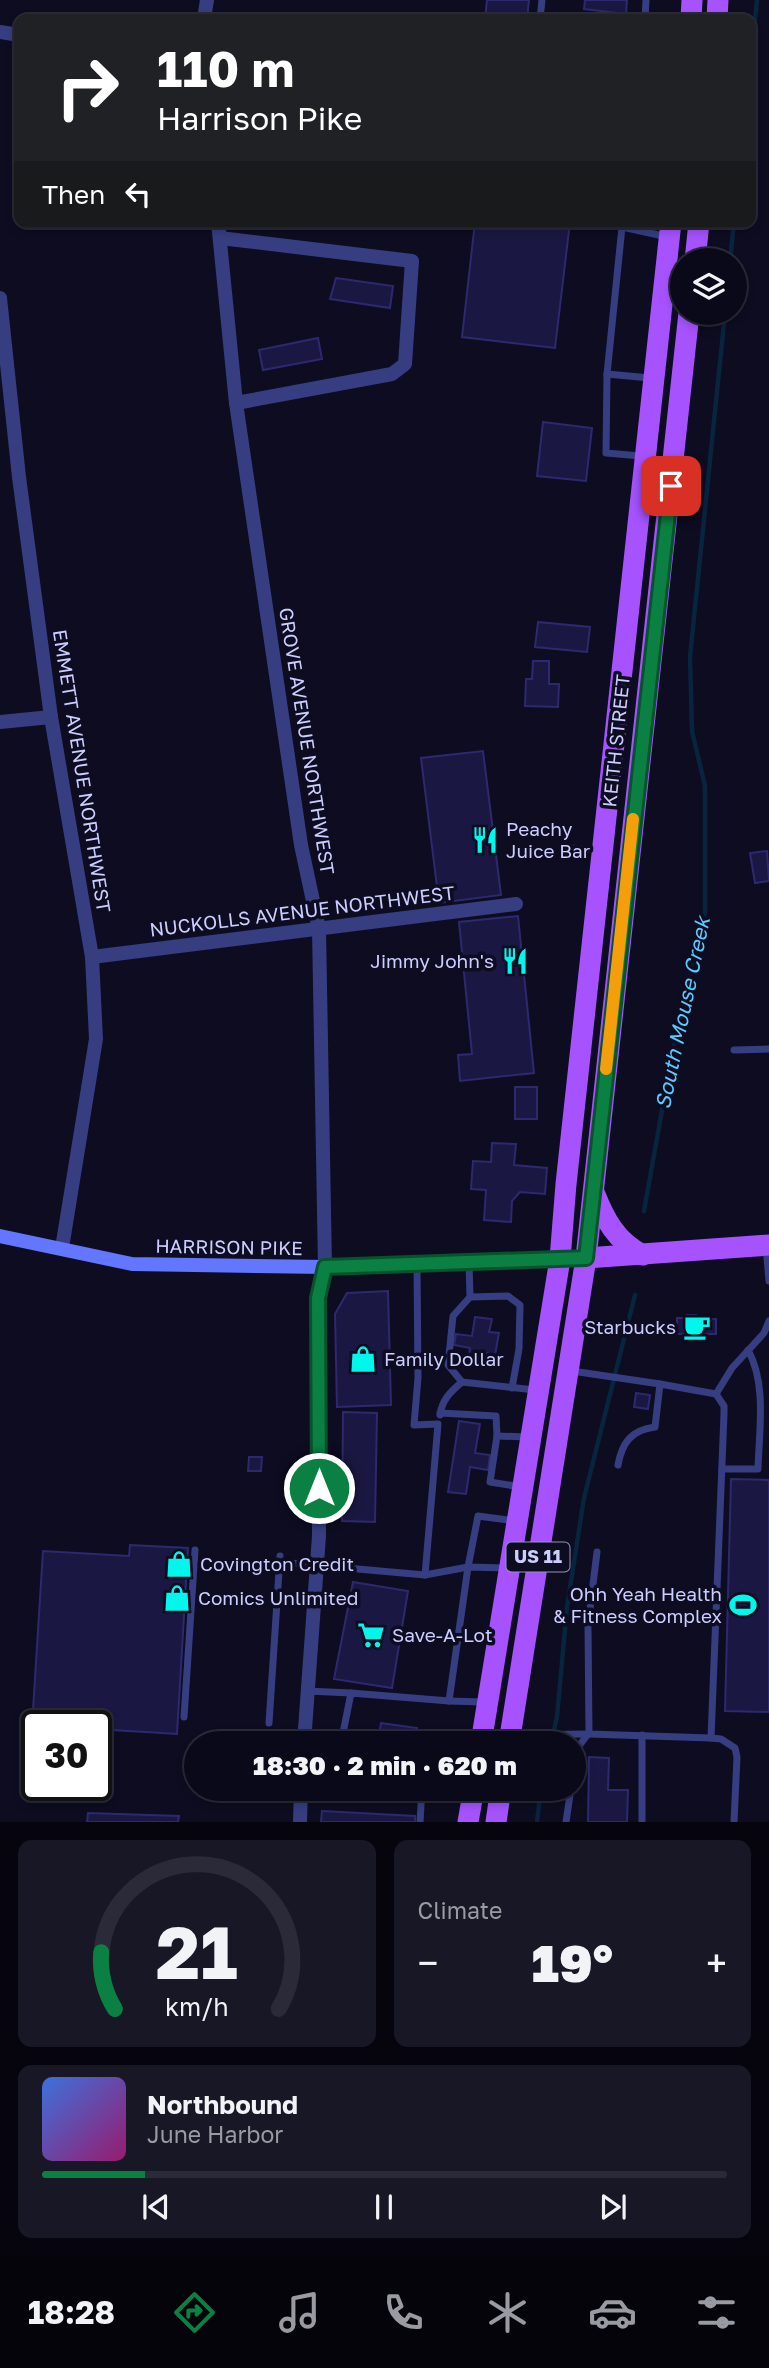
<!DOCTYPE html>
<html lang="en">
<head>
<meta charset="utf-8">
<style>
  :root { --surface:#0a0919; --page:#181726; --text:#f1f3f6; --muted:#999aa2; --line:#2a2a38; --accent:#0b8043 }
  body { margin:0; font-family:"Golos Text",sans-serif; background:var(--page); color:var(--text); height:100vh; display:flex; flex-direction:column; font-size:26px; white-space:nowrap }
  * { box-sizing:border-box; margin:0 }
  p { font-size:23px; color:var(--muted) }
  .icon { flex:none; width:38px; height:38px; fill:none; stroke:currentColor; stroke-width:2; stroke-linecap:round; stroke-linejoin:round }
  .map { position:relative; height:1822px; overflow:hidden }
  .side { display:flex; flex-direction:column; gap:18px; padding:18px; background:#06050e; flex:1 }
  .side>* { flex:none }
  .banner { position:absolute; left:14px; top:14px; width:742px; height:214px; border-radius:14px; box-shadow:0 4px 10px #0003,0 0 0 2px var(--line); background:#202124; color:#fff; overflow:hidden }
  .buttons { position:absolute; left:670px; top:248px; display:grid; gap:14px }
  .buttons a { display:grid; place-items:center; width:77px; height:77px; border-radius:50%; background:var(--surface); box-shadow:0 4px 10px #0003,0 0 0 2px var(--line); font-size:35px }
  .speed { position:absolute; left:21px; top:1710px; display:flex; gap:14px; font-size:35px; font-weight:700; text-align:center }
  .speed>* { display:grid; place-content:center; width:91px; height:91px; border-radius:50%; background:var(--surface); box-shadow:0 4px 10px #0003,0 0 0 2px var(--line); line-height:1 }
  .speed .limit { border:4px solid #111; border-radius:10px; background:#fff; color:#111 }
  .pin { position:absolute; display:grid; place-items:center; width:60px; height:60px; color:#fff; margin:-30px; border-radius:14px; box-shadow:0 4px 10px #0006 }
  .me { position:absolute; width:77px; margin:-38px; rotate:0deg; stroke-linejoin:round; filter:drop-shadow(0 0 5px #0008) }
  .turn { display:flex; align-items:center; gap:24px; height:147px; padding:0 28px; font-size:32px }
  .turn .icon { width:91px; height:91px; stroke-width:2.5 }
  .turn b { display:block; font-size:49px; line-height:60px }
  .then { display:flex; align-items:center; height:66px; padding:0 28px; background:#0003; gap:14px; font-size:26px }
  .big { font-size:52px; font-weight:800; line-height:1.1 }
  .side .widget { flex:1; display:flex; flex-direction:column; justify-content:center; gap:10px; min-width:0; padding:0 24px; border-radius:14px; background:var(--page) }
  .side .dial { align-items:center; gap:0 }
  .dial svg { height:182px; overflow:visible; fill:none; stroke:var(--line); stroke-width:7; stroke-linecap:round; text-anchor:middle }
  .dial text { fill:var(--text); stroke:none }
  .song { display:flex; align-items:center; gap:21px }
  .cover { width:84px; height:84px; border-radius:10px; background:linear-gradient(135deg,hsl(220 70% 55%),hsl(320 70% 35%)) }
  .played { height:7px; border-radius:4px; background:linear-gradient(90deg,var(--accent) 15%,var(--line) 15%) }
  .keys { display:flex; justify-content:space-around; direction:ltr }
  .heat { display:flex; justify-content:space-between; align-items:center; font-size:38px; direction:ltr }
  .side .tiles { flex:1; display:grid; gap:18px; grid-template-columns:1fr 1fr }
  .widget:last-child { grid-column:span 2 }
  .trip { position:absolute; left:184px; top:1731px; width:402px; height:70px; border-radius:35px; background:var(--surface); box-shadow:0 4px 10px #0003,0 0 0 2px var(--line); font-weight:800; line-height:70px; text-align:center }
  .tab-bar { display:flex; height:112px; justify-content:space-around; align-items:center; background:#04040a; color:var(--muted) }
  .tab-bar .icon { width:49px; height:49px }
  .tab-bar .selected { color:var(--accent) }
  .tab-bar b { font-size:32px; color:var(--text) }
  .map>svg:first-child { display:block }
</style>
</head>
<body>
<div class="map">
<svg width="769" height="1822" viewBox="0 0 769 1822">
  <rect width="100%" height="100%" fill="#0d0c21"/>
  <g fill="none" stroke-linecap="round" stroke-linejoin="round">
    <g stroke="#08243e" stroke-width="4.5">
      <polyline points="751,60 757,0"/>
      <polyline points="730,261 734,222"/>
      <polyline points="644,1211 671,1060 705,912 705,786 692,731 690,657 725,313"/>
      <polyline points="551,1743 557,1717 567,1607 584,1498 635,1295"/>
      <polyline points="537,1822 541,1788"/>
    </g>
  </g>
  <g fill="#1a1842" stroke="#2d296f" stroke-width="2">
    <polygon points="487,0 529,0 527,19 485,19"/>
    <polygon points="585,0 627,0 626,14 584,9"/>
    <polygon points="475,222 570,222 555,348 462,337"/>
    <polygon points="336,278 393,286 390,308 330,299"/>
    <polygon points="318,338 322,359 263,370 259,350"/>
    <polygon points="543,422 592,428 586,481 537,476"/>
    <polygon points="538,622 590,627 587,652 535,647"/>
    <polygon points="533,661 549,661 549,684 559,684 558,707 525,706 526,679 532,679"/>
    <polygon points="483,751 501,895 439,903 421,758"/>
    <polygon points="767,851 769,881 755,883 750,853"/>
    <polygon points="518,916 534,1073 460,1081 458,1055 472,1054 459,922"/>
    <rect x="515" y="1087" width="22" height="32"/>
    <polygon points="492,1143 516,1144 514,1165 547,1168 545,1194 520,1192 512,1201 511,1222 484,1220 486,1190 471,1189 473,1161 491,1162"/>
    <polygon points="388,1291 391,1405 337,1407 335,1314 347,1293"/>
    <polygon points="687,1315 696,1315 696,1319 716,1319 716,1334 677,1334 677,1318 687,1318"/>
    <polygon points="475,1317 492,1319 489,1332 499,1333 495,1355 487,1353 485,1363 468,1360 470,1348 454,1345 456,1334 472,1336"/>
    <polygon points="636,1393 650,1395 648,1409 634,1407"/>
    <polygon points="343,1412 377,1413 375,1522 342,1521"/>
    <polygon points="459,1421 480,1424 475,1453 490,1455 488,1470 470,1467 466,1494 448,1492"/>
    <polygon points="249,1457 262,1457 261,1471 248,1471"/>
    <polygon points="731,1479 769,1480 769,1712 725,1711"/>
    <polygon points="130,1545 188,1548 177,1734 96,1729 96,1726 32,1726 43,1551 129,1556"/>
    <polygon points="353,1582 408,1591 392,1688 334,1679"/>
    <polygon points="381,1723 417,1728 414,1743 378,1743"/>
    <polygon points="589,1757 609,1758 608,1790 628,1790 627,1822 588,1822"/>
    <polygon points="322,1811 415,1816 415,1822 321,1822"/>
    <polygon points="88,1813 179,1816 178,1822 87,1822"/>
  </g>
  <g fill="none" stroke-linecap="round" stroke-linejoin="round">
    <g stroke="#363e81" stroke-width="7">
      <polyline points="540,19 542,0"/>
      <polyline points="645,19 646,0"/>
      <polyline points="623,223 622,227 668,237"/>
      <polyline points="622,227 607,374 650,378"/>
      <polyline points="607,374 606,453 641,456"/>
      <polyline points="571,848 599,850"/>
      <polyline points="734,1050 769,1049"/>
      <polyline points="766,1246 769,1281"/>
      <polyline points="469,1263 470,1297 508,1296 520,1305 519,1349 512,1388"/>
      <polyline points="417,1264 418,1378 414,1425 438,1424 425,1575"/>
      <polyline points="470,1297 453,1316 448,1365 462,1382 535,1390"/>
      <polyline points="572,1371 660,1384"/>
      <polyline points="716,1394 732,1368 764,1333 769,1321"/>
      <polyline points="440,1413 496,1416 497,1436 528,1437"/>
      <path d="M440,1415C442,1400 450,1392 462,1382"/>
      <polyline points="497,1436 490,1482 521,1487"/>
      <path d="M722,1469H758C759,1431 767,1384 748,1350"/>
      <path d="M597,1552L588,1625L589,1734L711,1738L724,1414V1406L716,1394L660,1384L655,1427C631,1430 622,1443 618,1465"/>
      <polyline points="279,1562 425,1575 468,1567 506,1568"/>
      <polyline points="307,1691 351,1693"/>
      <polyline points="449,1701 483,1702"/>
      <polyline points="184,1717 195,1550"/>
      <polyline points="269,1723 280,1556"/>
      <polyline points="512,1735 589,1734"/>
      <polyline points="711,1738 721,1739 735,1748 737,1757 734,1822"/>
      <polyline points="304,1739 341,1741"/>
      <polyline points="341,1743 351,1693 449,1701 468,1567 478,1516 516,1521"/>
      <polyline points="574,1768 579,1746 588,1734"/>
      <polyline points="341,1788 421,1800"/>
      <polyline points="420,1822 422,1788"/>
      <polyline points="566,1822 571,1788"/>
      <polyline points="642,1822 642,1735"/>
    </g>
    <g stroke="#363e81" stroke-width="14">
      <polyline points="204,19 207,0"/>
      <polyline points="0,32 19,35"/>
      <polyline points="218,222 236,403 301,845 319,929 325,1267 318,1298 319,1536 304,1743"/>
      <polyline points="220,238 412,261 405,364 392,374 236,403"/>
      <polyline points="0,298 19,477 51,717 92,957 96,1039 62,1248"/>
      <polyline points="0,722 51,717"/>
      <polyline points="92,957 516,904"/>
      <polyline points="300,1822 301,1788"/>
    </g>
    <polyline stroke="#6376ff" stroke-width="14" points="0,1236 132,1264 325,1267 586,1258"/>
    <g stroke="#a653ff" stroke-width="21">
      <polyline points="691,19 692,0"/>
      <polyline points="717,19 718,0"/>
      <polyline points="695,261 699,222"/>
      <path d="M594,1192C605,1220 616,1241 643,1255"/>
      <polyline points="586,1258 769,1245"/>
      <polyline points="481,1743 560,1259 566,1184 671,222"/>
      <polyline points="509,1743 586,1258 689,313"/>
      <polyline points="468,1822 474,1788"/>
      <polyline points="496,1822 501,1788"/>
    </g>
  </g>
  <g fill="none" stroke-linecap="round" stroke-linejoin="round">
    <defs>
      <polyline id="route" points="319,1488 318,1298 325,1267 586,1258 671,486"/>
    </defs>
    <use href="#route" stroke="#07532c" stroke-width="18"/>
    <use href="#route" stroke="#0b8043" stroke-width="12"/>
    <polyline stroke="#f59e0b" stroke-width="12" points="606,1069 633,819"/>
  </g>
  <defs>
    <symbol id="restaurant-bare" viewBox="-9 -9 18 18"><path d="M-5-6h1v4h1v-4h1v4h1v-4h1v5L-1.5 .5V6h-2V.5L-5-1ZM5-6V6H3V1.5H1.5Q1.5-4 5-6Z" fill="#00f7ec" stroke="#0d0c21" stroke-width="2.5" paint-order="stroke"/></symbol>
    <symbol id="cafe-bare" viewBox="-9 -9 18 18"><path d="M-5.5-4.5H6V0H3Q3 3.5 0 3.5H-2.5Q-5.5 3.5-5.5 0ZM3-3.2v2h1.7v-2ZM-6 4.5H4V6H-6Z" fill="#00f7ec" stroke="#0d0c21" stroke-width="2.5" paint-order="stroke"/></symbol>
    <symbol id="shop-bare" viewBox="-9 -9 18 18"><path d="M-5-2.5h2.3a2.7 3.5 0 0 1 5.4 0H5L5.5 6h-11ZM-1.5-2.5h3a1.5 2.3 0 0 0-3 0Z" fill="#00f7ec" stroke="#0d0c21" stroke-width="2.5" paint-order="stroke"/></symbol>
    <symbol id="stadium-bare" viewBox="-9 -9 18 18"><path d="M0-5a6.5 5 0 1 0 0 10a6.5 5 0 1 0 0-10ZM-3.5-1.8h7v3.6h-7Z" fill="#00f7ec" stroke="#0d0c21" stroke-width="2.5" paint-order="stroke"/></symbol>
    <symbol id="supermarket-bare" viewBox="-9 -9 18 18"><path d="M-6-5.5h2.5l.6 2H6L4.5 2H-2.5L-4.4-4H-6ZM-1.5 3.2a1.3 1.3 0 1 0 .1 0ZM3 3.2a1.3 1.3 0 1 0 .1 0Z" fill="#00f7ec" stroke="#0d0c21" stroke-width="2.5" paint-order="stroke"/></symbol>
  </defs>
  <g fill-rule="evenodd">
    <use href="#restaurant-bare" x="466" y="821" width="38" height="38"/>
    <use href="#restaurant-bare" x="496" y="942" width="38" height="38"/>
    <use href="#cafe-bare" x="678" y="1308" width="38" height="38"/>
    <use href="#shop-bare" x="344" y="1340" width="38" height="38"/>
    <use href="#shop-bare" x="160" y="1545" width="38" height="38"/>
    <use href="#shop-bare" x="158" y="1579" width="38" height="38"/>
    <use href="#stadium-bare" x="724" y="1586" width="38" height="38"/>
    <use href="#supermarket-bare" x="352" y="1616" width="38" height="38"/>
  </g>
  <g text-anchor="middle" stroke-width="7" stroke-linejoin="round" paint-order="stroke">
    <rect fill="#0d0c21" stroke="#9394bc" stroke-width="2" x="506.5" y="1542.5" width="63" height="29" rx="5"/>
    <g font-size="18" font-weight="bold" fill="#ccceff">
      <text x="538" y="1563">US 11</text>
    </g>
    <g font-size="19" fill="#ccceff" stroke="#0d0c21">
      <text transform="translate(307 741) rotate(81)" y="7">GROVE AVENUE NORTHWEST</text>
      <text transform="translate(616 741) rotate(-84)" y="7">KEITH STREET</text>
      <text transform="translate(82 771) rotate(81)" y="7">EMMETT AVENUE NORTHWEST</text>
      <text transform="translate(302 911) rotate(-7)" y="7">NUCKOLLS AVENUE NORTHWEST</text>
      <text transform="translate(229 1247) rotate(1)" y="7">HARRISON PIKE</text>
    </g>
    <g font-size="19" fill="#ccceff" stroke="#0d0c21" text-anchor="start">
      <text x="506" y="836">Peachy<tspan x="506" dy="22">Juice Bar</tspan></text>
      <text x="494" y="968" text-anchor="end">Jimmy John's</text>
      <text x="676" y="1334" text-anchor="end">Starbucks</text>
      <text x="384" y="1366">Family Dollar</text>
      <text x="200" y="1571">Covington Credit</text>
      <text x="722" y="1601" text-anchor="end">Ohh Yeah Health<tspan x="722" dy="22">&amp; Fitness Complex</tspan></text>
      <text x="198" y="1605">Comics Unlimited</text>
      <text x="392" y="1642">Save-A-Lot</text>
    </g>
    <g font-size="21" font-style="italic" fill="#5acbff" stroke="#0d0c21">
      <text transform="translate(683 1013) rotate(-78)" y="7">South Mouse Creek</text>
    </g>
  </g>
</svg>
<div class="buttons">
<a><svg class="icon" aria-label="layers" viewBox="0 0 24 24"><path d="M12 4l9 5-9 5-9-5zM3 14l9 5 9-5"/></svg></a>
</div>
<div class="speed"><div class="limit">30</div></div>
<div class="pin" style="left:671px;top:486px;background:#d93025"><svg class="icon" aria-label="arrive" viewBox="0 0 24 24"><path d="M6 21V4h12l-3 4 3 4H6"/></svg></div>
<svg class="me" style="left:319px;top:1488px" viewBox="-20 -20 40 40"><circle r="17" fill="#0b8043" stroke="#fff" stroke-width="3"/><path d="M0-11L8 9 0 5-8 9z" fill="#fff"/></svg>
<div class="trip">18:30 · 2 min · 620 m</div>
<div class="banner">
<div class="turn"><svg class="icon" aria-label="right" viewBox="0 0 24 24"><path d="M7 20v-9h11M14 6l5 5-5 5"/></svg><div><b>110 m</b>Harrison Pike</div></div>
<div class="then">Then<svg class="icon" aria-label="left" viewBox="0 0 24 24"><path d="M17 20v-9H6M10 6l-5 5 5 5"/></svg></div>
</div>
</div>
<section class="side">
<div class="tiles">
<div class="widget dial"><svg viewBox="0 0 100 80">
<path d="M14 69A42 42 0 1 1 86 69"/>
<path d="M14 69A42 42 0 0 1 8 44" stroke="#0b8043"/>
<text x="50" y="56" font-size="32" font-weight="700">21</text>
<text x="50" y="72" font-size="11">km/h</text>
</svg></div>
<div class="widget"><p>Climate</p>
<div class="heat"><a>−</a><b class="big">19°</b><a>+</a></div>
</div>
<div class="widget">
<div class="song"><i class="cover"></i><div><b>Northbound</b><p>June Harbor</p></div></div>
<div class="played"></div>
<div class="keys"><svg class="icon" aria-label="previous" viewBox="0 0 24 24"><path d="M18 5L8 12l10 7zM5 5v14"/></svg><svg class="icon" aria-label="pause" viewBox="0 0 24 24"><path d="M8 5v14M16 5v14"/></svg><svg class="icon" aria-label="next" viewBox="0 0 24 24"><path d="M6 5l10 7-10 7zM19 5v14"/></svg></div>
</div>
</div>
</section>
<nav class="tab-bar">
<b>18:28</b>
<svg class="icon selected" aria-label="directions" viewBox="0 0 24 24"><path d="M12 3l9 9-9 9-9-9zM9 14v-3h6M13 9l2 2-2 2"/></svg>
<svg class="icon" aria-label="music" viewBox="0 0 24 24"><path d="M9 18V5l10-2v13"/><circle cx="6" cy="18" r="3"/><circle cx="16" cy="16" r="3"/></svg>
<svg class="icon" aria-label="phone" viewBox="0 0 24 24"><path d="M5 4h4l2 5-3 2q2 4 5 5l2-3 5 2v4C11 20 4 13 5 4z"/></svg>
<svg class="icon" aria-label="climate" viewBox="0 0 24 24"><path d="M12 3v18M4 7l16 10M4 17L20 7"/></svg>
<svg class="icon" aria-label="car" viewBox="0 0 24 24"><path d="M5 17H2v-5l4-1 3-4h7l3 4 3 1v5h-3M9 17h6M6 11h13"/><circle cx="7" cy="17" r="2"/><circle cx="17" cy="17" r="2"/></svg>
<svg class="icon" aria-label="filters" viewBox="0 0 24 24"><path d="M4 7h16M4 17h16"/><circle cx="9" cy="7" r="2"/><circle cx="15" cy="17" r="2"/></svg>
</nav>
</body>
</html>
